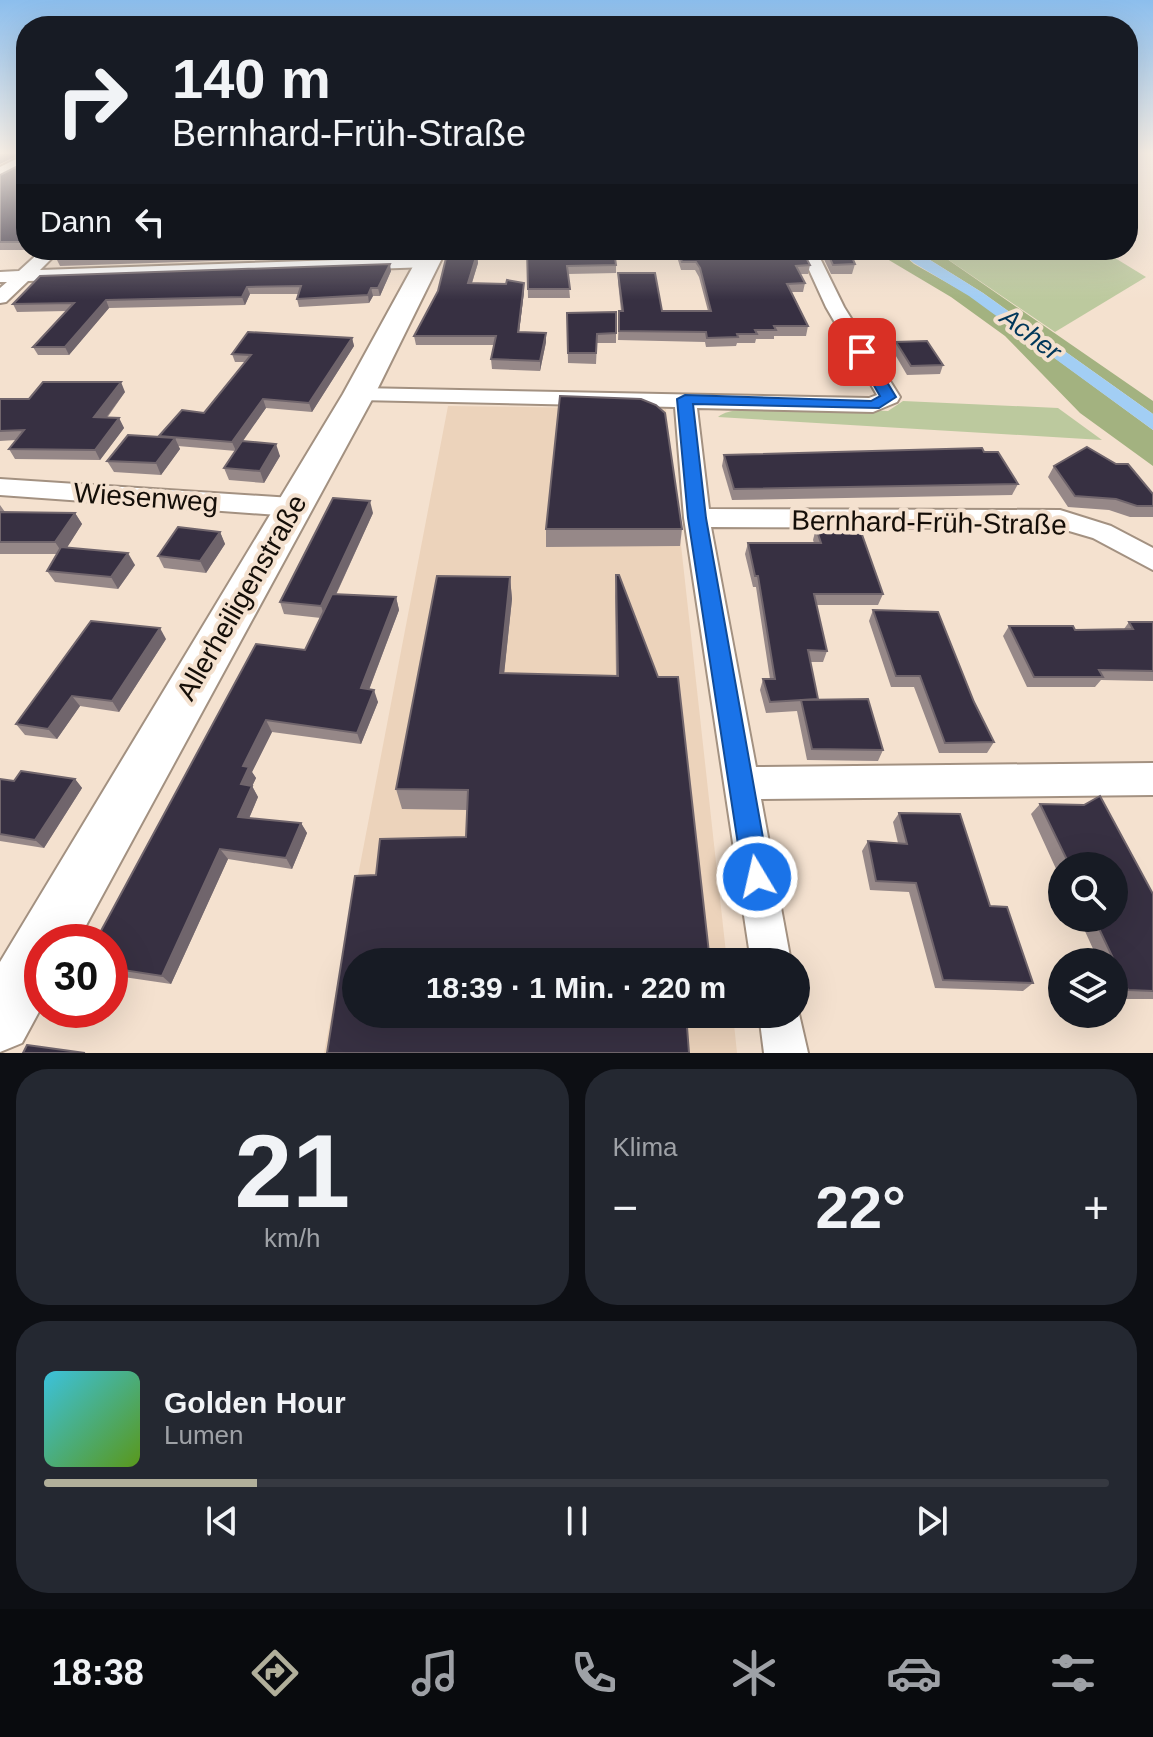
<!DOCTYPE html>
<html lang="de">
<head>
<meta charset="utf-8">
<style>
  :root { --surface:#171b24; --page:#242831; --text:#f1f3f6; --muted:#9ea1a6; --line:#363941; --accent:#b1af9a }
  body { margin:0; font-family:Helvetica,sans-serif; background:var(--page); color:var(--text); height:100vh; display:flex; flex-direction:column; font-size:30px; white-space:nowrap }
  * { box-sizing:border-box; margin:0 }
  p { font-size:26px; color:var(--muted) }
  .icon { flex:none; width:44px; height:44px; fill:none; stroke:currentColor; stroke-width:2; stroke-linecap:round; stroke-linejoin:round }
  .map { position:relative; height:1053px; overflow:hidden }
  .details { display:flex; flex-direction:column; gap:16px; padding:16px; background:#0d0f14; flex:1 }
  .details>* { flex:none }
  .banner { position:absolute; left:16px; top:16px; width:1122px; height:244px; border-radius:32px; box-shadow:0 8px 32px #0002; background:#171b24; color:var(--text); overflow:hidden }
  .controls { position:absolute; left:1048px; top:852px; display:grid; gap:16px }
  .controls a { display:grid; place-items:center; width:80px; height:80px; border-radius:50%; background:var(--surface); box-shadow:0 8px 32px #0002; font-size:40px }
  .speed { position:absolute; left:24px; top:924px; display:flex; gap:16px; font-size:40px; font-weight:700; text-align:center }
  .speed>* { display:grid; place-content:center; width:104px; height:104px; border-radius:50%; background:var(--surface); box-shadow:0 8px 32px #0002; line-height:1 }
  .speed .limit { border:12px solid #d22; background:#fff; color:#111 }
  .pin { position:absolute; display:grid; place-items:center; width:68px; height:68px; color:#fff; margin:-34px; border-radius:16px; box-shadow:0 4px 12px #0006 }
  .me { position:absolute; width:88px; margin:-44px; rotate:351deg; stroke-linejoin:round; filter:drop-shadow(0 0 6px #0008) }
  .turn { display:flex; align-items:center; gap:28px; height:168px; padding:0 24px; font-size:36px }
  .turn .icon { width:104px; height:104px; stroke-width:2.5 }
  .turn b { display:block; font-size:56px; line-height:68px }
  .then { display:flex; align-items:center; height:76px; padding:0 24px; background:#0003; gap:16px; font-size:30px }
  .big { font-size:60px; font-weight:600; line-height:1.1 }
  .details .widget { flex:1; display:flex; flex-direction:column; justify-content:center; gap:12px; min-width:0; padding:0 28px; border-radius:32px; background:var(--page) }
  .details .dial { align-items:center; gap:0 }
  .dial b { font-size:104px; line-height:1 }
  .song { display:flex; align-items:center; gap:24px }
  .cover { width:96px; height:96px; border-radius:12px; background:linear-gradient(135deg,hsl(190 70% 55%),hsl(90 70% 35%)) }
  .played { height:8px; border-radius:4px; background:linear-gradient(90deg,var(--accent) 20%,var(--line) 20%) }
  .keys { display:flex; justify-content:space-around; direction:ltr }
  .heat { display:flex; justify-content:space-between; align-items:center; font-size:44px; direction:ltr }
  .details .tiles { flex:1; display:grid; gap:16px; grid-template-columns:1fr 1fr }
  .widget:last-child { grid-column:span 2 }
  .trip { position:absolute; left:342px; top:948px; width:468px; height:80px; border-radius:40px; background:var(--surface); box-shadow:0 8px 32px #0002; font-weight:600; line-height:80px; text-align:center }
  .tab-bar { display:flex; height:128px; justify-content:space-around; align-items:center; background:#090b0e; color:var(--muted) }
  .tab-bar .icon { width:56px; height:56px }
  .tab-bar .current { color:var(--accent) }
  .tab-bar b { font-size:36px; color:var(--text) }
  .map>svg:first-child { display:block }
</style>
</head>
<body>
<div class="map">
<svg width="1153" height="1053" viewBox="0 0 1153 1053">
  <rect width="100%" height="100%" fill="#f4e1cf"/>
  <polygon fill="#ecd3bb" points="448,406 666,409 727,962 356,962 356,1014 733,1014 737,1053 324,1053"/>
  <g fill="#bcc99e">
    <polygon points="934,250 1102,250 1146,277 1055,332"/>
    <path d="M903,401L1058,408L1102,440L718,417C733,405 755,414 773,406L888,411Z"/>
  </g>
  <g fill="#a3b280">
    <polygon points="872,250 898,250 914,264 969,295 1153,430 1153,466 1080,413 1005,336 951,297"/>
    <polygon points="914,250 934,250 1153,401 1153,414 983,293"/>
  </g>
  <polygon fill="#a2cef4" points="898,250 914,250 983,293 1153,414 1153,430 969,296 914,263"/>
  <g fill="none" stroke-linecap="round" stroke-linejoin="round">
    <defs>
      <g id="street">
        <polygon points="42,250 60,250 40,270 429,257 437,262 429,267 28,281 6,302 0,303 0,288 7,282 0,282 0,272 19,271"/>
        <polygon points="800,250 816,250 844,307 900,397 897,402 873,412 697,408 709,509 1060,510 1111,526 1153,548 1153,570 1093,538 1059,528 711,527 756,767 1153,763 1153,795 761,799 791,962 751,962 684,518 675,407 359,400 348,394 359,388 869,398 877,395 826,307"/>
        <polygon points="0,479 292,498 301,501 305,507 301,513 292,516 0,495"/>
        <polygon points="796,1001 808,1053 764,1053 759,1014 796,1014"/>
      </g>
      <g id="secondary">
        <polygon points="26,154 26,168 0,181 0,167"/>
        <polygon points="422,250 446,250 375,394 77,942 42,942 42,1006 22,1043 0,1052 0,962 343,394"/>
      </g>
    </defs>
    <use href="#street" stroke="#a39181" stroke-width="4"/>
    <use href="#secondary" stroke="#a39181" stroke-width="4"/>
    <use href="#street" fill="#fff" fill-rule="evenodd"/>
    <use href="#secondary" fill="#fff" fill-rule="evenodd"/>
  </g>
  <g fill="#968888">
    <polygon points="26,153 26,250 38,250 0,250 0,175 24,163"/>
    <polygon points="63,250 401,250 398,255 60,266 56,258"/>
    <polygon points="527,250 616,265 616,273 568,274 570,298 528,298"/>
    <polygon points="675,250 802,250 810,265 808,274 800,274 805,283 803,292 792,292 808,326 806,336 774,336 774,339 756,339 755,343 737,343 736,346 706,347 705,342 618,340 619,311 621,311 618,282 618,273 662,311 708,311 699,277 695,270 681,270"/>
    <polygon points="822,250 849,250 855,264 852,274 831,274 821,253"/>
    <polygon points="477,254 478,263 472,283 524,292 519,332 546,333 546,342 540,371 492,369 491,359 494,345 416,345 414,336"/>
    <polygon points="391,271 380,296 373,296 369,303 299,307 297,299 298,294 250,294 245,305 109,308 69,355 38,355 33,347 67,311 17,312 13,304"/>
    <polygon points="567,313 616,333 616,343 597,343 596,364 568,363"/>
    <polygon points="352,338 354,346 312,412 266,408 242,441 280,456 264,483 229,480 224,468 236,451 178,446 180,449 161,475 114,472 107,461 160,437 204,413 245,362 235,362 232,354"/>
    <polygon points="896,342 943,365 940,374 907,375 893,351"/>
    <polygon points="125,392 107,418 119,418 124,428 100,460 15,459 9,449 16,440 0,441 0,399 29,399"/>
    <polygon points="984,452 1018,484 1012,495 732,500 722,466 724,455"/>
    <polygon points="1054,466 1153,494 1153,517 1130,517 1109,510 1068,507 1048,477"/>
    <polygon points="0,505 5,512 75,513 82,524 67,547 135,565 118,589 55,582 47,571 57,554 0,554"/>
    <polygon points="373,513 336,595 396,597 399,610 369,690 378,702 361,744 272,732 252,772 256,778 252,786 258,797 249,818 301,823 307,833 292,869 228,859 171,984 110,975 110,942 305,650 321,618 284,614 280,602"/>
    <polygon points="816,528 883,594 878,605 816,605 827,651 823,662 810,662 818,699 883,750 878,761 807,760 797,711 766,713 760,690 763,679 770,679 756,587 753,587 745,554 748,543 814,543 813,540"/>
    <polygon points="546,529 682,529 680,546 546,547"/>
    <polygon points="220,532 225,544 206,573 164,568 158,556"/>
    <polygon points="616,575 710,962 376,875 466,837 467,810 402,809 396,789 510,577 512,599 504,673 616,676 615,597"/>
    <polygon points="873,610 974,702 994,742 987,753 939,753 914,687 891,687 869,621"/>
    <polygon points="1129,622 1153,622 1153,681 1101,680 1095,687 1027,687 1003,636 1009,626 1075,630 1124,629"/>
    <polygon points="166,639 119,712 80,706 57,739 25,735 16,724"/>
    <polygon points="0,779 14,781 75,779 82,788 44,848 0,841"/>
    <polygon points="1040,804 1153,894 1153,999 1115,999 1114,995 1114,962 1099,962 1079,918 1114,918 1114,866 1062,866 1062,882 1031,814"/>
    <polygon points="899,813 990,906 1033,983 1023,991 935,988 909,892 870,890 862,851 868,841 898,843 893,822"/>
  </g>
  <g fill="#70656c">
    <polygon points="4,153 23,153 0,164 0,154"/>
    <polygon points="477,254 478,263 469,292 468,283"/>
    <polygon points="390,264 391,271 380,296 378,288"/>
    <polygon points="524,283 524,292 518,341 518,332"/>
    <polygon points="247,287 250,294 245,305 242,297"/>
    <polygon points="371,288 373,296 369,303 368,295"/>
    <polygon points="106,300 109,308 69,355 65,347"/>
    <polygon points="546,333 546,342 540,371 540,361"/>
    <polygon points="352,338 354,346 312,412 309,403"/>
    <polygon points="121,382 125,392 99,427 94,417"/>
    <polygon points="263,399 266,408 236,451 232,442"/>
    <polygon points="119,418 124,428 100,460 95,450"/>
    <polygon points="175,438 180,449 161,475 156,463"/>
    <polygon points="276,444 280,456 264,483 260,471"/>
    <polygon points="370,501 373,513 325,618 321,606"/>
    <polygon points="75,513 82,524 63,554 55,542"/>
    <polygon points="220,532 225,544 206,573 200,561"/>
    <polygon points="128,553 135,565 118,589 111,577"/>
    <polygon points="510,577 512,599 502,694 500,673"/>
    <polygon points="396,597 399,610 365,700 361,688"/>
    <polygon points="160,628 166,639 119,712 112,701"/>
    <polygon points="374,690 378,702 361,744 357,733"/>
    <polygon points="72,696 80,706 57,739 48,729"/>
    <polygon points="266,720 272,732 252,772 256,778 248,795 241,784 243,766"/>
    <polygon points="75,779 82,788 44,848 35,840"/>
    <polygon points="252,786 258,797 245,828 238,817"/>
    <polygon points="301,823 307,833 292,869 286,858"/>
    <polygon points="220,849 228,859 171,984 162,976"/>
  </g>
  <g fill="#373042" stroke="#70656c" stroke-width="2">
    <polygon points="23,153 26,153 26,211 24,212 26,212 26,242 0,242 0,175 24,163"/>
    <polygon points="63,250 287,250 56,258"/>
    <polygon points="527,250 614,250 616,265 567,266 570,289 528,289"/>
    <polygon points="678,250 802,250 810,265 796,266 805,283 787,284 808,326 774,326 776,330 755,330 757,334 737,334 738,337 707,338 706,332 619,331 619,311 623,311 618,273 655,273 662,311 711,311 700,268 696,262 682,262"/>
    <polygon points="826,250 849,250 855,264 833,265"/>
    <polygon points="447,254 477,254 468,283 506,284 507,280 524,283 518,332 546,333 540,361 491,359 496,336 414,336 438,291"/>
    <polygon points="390,264 378,288 371,288 368,295 297,299 301,286 247,287 242,297 106,300 65,347 33,347 74,303 13,304 40,276"/>
    <polygon points="616,312 616,333 597,334 596,353 568,353 567,313"/>
    <polygon points="248,332 352,338 309,403 263,399 232,442 159,436 182,410 204,413 251,355 232,354"/>
    <polygon points="927,341 943,365 911,366 896,342"/>
    <polygon points="43,382 121,382 94,417 119,418 95,450 9,449 24,430 0,431 0,399 29,399"/>
    <polygon points="560,396 641,399 656,405 665,413 682,529 546,529"/>
    <polygon points="128,435 175,438 156,463 107,461"/>
    <polygon points="242,441 276,444 260,471 224,468"/>
    <polygon points="1087,447 1116,464 1128,464 1153,494 1153,506 1137,506 1116,499 1075,496 1054,466"/>
    <polygon points="982,448 984,452 998,452 1018,484 734,489 724,455"/>
    <polygon points="333,498 370,501 321,606 280,602"/>
    <polygon points="0,512 75,513 55,542 0,542"/>
    <polygon points="178,527 220,532 200,561 158,556"/>
    <polygon points="816,528 860,529 883,594 814,594 827,651 808,650 818,699 770,702 763,679 775,679 758,576 755,576 748,543 821,543"/>
    <polygon points="61,547 128,553 111,577 47,571"/>
    <polygon points="616,575 619,575 658,677 678,677 710,962 356,962 356,1014 686,1014 689,1053 327,1053 355,876 376,875 380,839 466,837 468,790 396,789 437,576 510,577 500,673 618,676"/>
    <polygon points="332,594 396,597 361,688 374,690 357,733 266,720 243,766 249,767 241,784 252,786 238,817 301,823 286,858 220,849 162,976 110,968 110,942 95,942 256,644 305,650"/>
    <polygon points="873,610 938,612 974,702 994,742 945,743 920,676 896,676"/>
    <polygon points="91,621 160,628 112,701 72,696 48,729 16,724"/>
    <polygon points="1129,622 1153,622 1153,671 1099,670 1103,677 1034,677 1009,626 1073,626 1075,630 1133,629"/>
    <polygon points="868,699 883,750 812,749 801,700"/>
    <polygon points="21,771 75,779 35,840 0,834 0,779 14,781"/>
    <polygon points="1100,796 1153,894 1153,991 1128,990 1094,918 1114,918 1114,866 1070,866 1040,804 1084,805"/>
    <polygon points="899,813 960,814 990,906 1007,907 1033,983 943,980 916,883 876,881 868,841 907,844"/>
    <polygon points="27,1045 85,1053 23,1053"/>
  </g>
  <linearGradient id="sky" x2="0" y2="1"><stop stop-color="#8cbeed"/><stop offset="0.51" stop-color="#faf2e9"/><stop offset="1" stop-color="#faf2e9" stop-opacity="0"/></linearGradient>
  <rect width="1153" height="300" fill="url(#sky)"/>
  <polygon fill="#1a73e8" stroke="#114b97" stroke-width="2" points="862,348 867,349 896,397 879,408 693,404 706,518 770,877 766,886 757,890 747,886 743,877 688,518 677,399 685,395 871,401 880,396 855,352"/>
  <g text-anchor="middle" stroke-width="8" stroke-linejoin="round" paint-order="stroke">
    <g font-size="26" font-style="italic" fill="#00375a" stroke="#f4e1cf">
      <text transform="translate(1031 334) rotate(37)" y="9">Acher</text>
    </g>
    <g font-size="28" fill="#140e08" stroke="#f4e1cf">
      <text transform="translate(146 497) rotate(4)" y="10">Wiesenweg</text>
      <text transform="translate(929 522) rotate(1)" y="10">Bernhard-Früh-Straße</text>
      <text transform="translate(241 597) rotate(-60)" y="10">Allerheiligenstraße</text>
    </g>
  </g>
</svg>
<div class="controls">
<a><svg class="icon" aria-label="search" viewBox="0 0 24 24"><circle cx="10" cy="10" r="6"/><path d="M15 15l6 6"/></svg></a>
<a><svg class="icon" aria-label="layers" viewBox="0 0 24 24"><path d="M12 4l9 5-9 5-9-5zM3 14l9 5 9-5"/></svg></a>
</div>
<div class="speed"><div class="limit">30</div></div>
<div class="pin" style="left:862px;top:352px;background:#d93025"><svg class="icon" aria-label="arrive" viewBox="0 0 24 24"><path d="M6 21V4h12l-3 4 3 4H6"/></svg></div>
<svg class="me" style="left:757px;top:877px" viewBox="-20 -20 40 40"><circle r="17" fill="#1a73e8" stroke="#fff" stroke-width="3"/><path d="M0-11L8 9 0 5-8 9z" fill="#fff"/></svg>
<div class="trip">18:39 · 1 Min. · 220 m</div>
<div class="banner">
<div class="turn"><svg class="icon" aria-label="right" viewBox="0 0 24 24"><path d="M7 20v-9h11M14 6l5 5-5 5"/></svg><div><b>140 m</b>Bernhard-Früh-Straße</div></div>
<div class="then">Dann<svg class="icon" aria-label="left" viewBox="0 0 24 24"><path d="M17 20v-9H6M10 6l-5 5 5 5"/></svg></div>
</div>
</div>
<section class="details">
<div class="tiles">
<div class="widget dial"><b>21</b><p>km/h</p></div>
<div class="widget"><p>Klima</p>
<div class="heat"><a>−</a><b class="big">22°</b><a>+</a></div>
</div>
<div class="widget">
<div class="song"><i class="cover"></i><div><b>Golden Hour</b><p>Lumen</p></div></div>
<div class="played"></div>
<div class="keys"><svg class="icon" aria-label="previous" viewBox="0 0 24 24"><path d="M18 5L8 12l10 7zM5 5v14"/></svg><svg class="icon" aria-label="pause" viewBox="0 0 24 24"><path d="M8 5v14M16 5v14"/></svg><svg class="icon" aria-label="next" viewBox="0 0 24 24"><path d="M6 5l10 7-10 7zM19 5v14"/></svg></div>
</div>
</div>
</section>
<nav class="tab-bar">
<b>18:38</b>
<svg class="icon current" aria-label="directions" viewBox="0 0 24 24"><path d="M12 3l9 9-9 9-9-9zM9 14v-3h6M13 9l2 2-2 2"/></svg>
<svg class="icon" aria-label="music" viewBox="0 0 24 24"><path d="M9 18V5l10-2v13"/><circle cx="6" cy="18" r="3"/><circle cx="16" cy="16" r="3"/></svg>
<svg class="icon" aria-label="phone" viewBox="0 0 24 24"><path d="M5 4h4l2 5-3 2q2 4 5 5l2-3 5 2v4C11 20 4 13 5 4z"/></svg>
<svg class="icon" aria-label="climate" viewBox="0 0 24 24"><path d="M12 3v18M4 7l16 10M4 17L20 7"/></svg>
<svg class="icon" aria-label="car" viewBox="0 0 24 24"><path d="M5 17H2v-5l4-1 3-4h7l3 4 3 1v5h-3M9 17h6M6 11h13"/><circle cx="7" cy="17" r="2"/><circle cx="17" cy="17" r="2"/></svg>
<svg class="icon" aria-label="filters" viewBox="0 0 24 24"><path d="M4 7h16M4 17h16"/><circle cx="9" cy="7" r="2"/><circle cx="15" cy="17" r="2"/></svg>
</nav>
</body>
</html>
